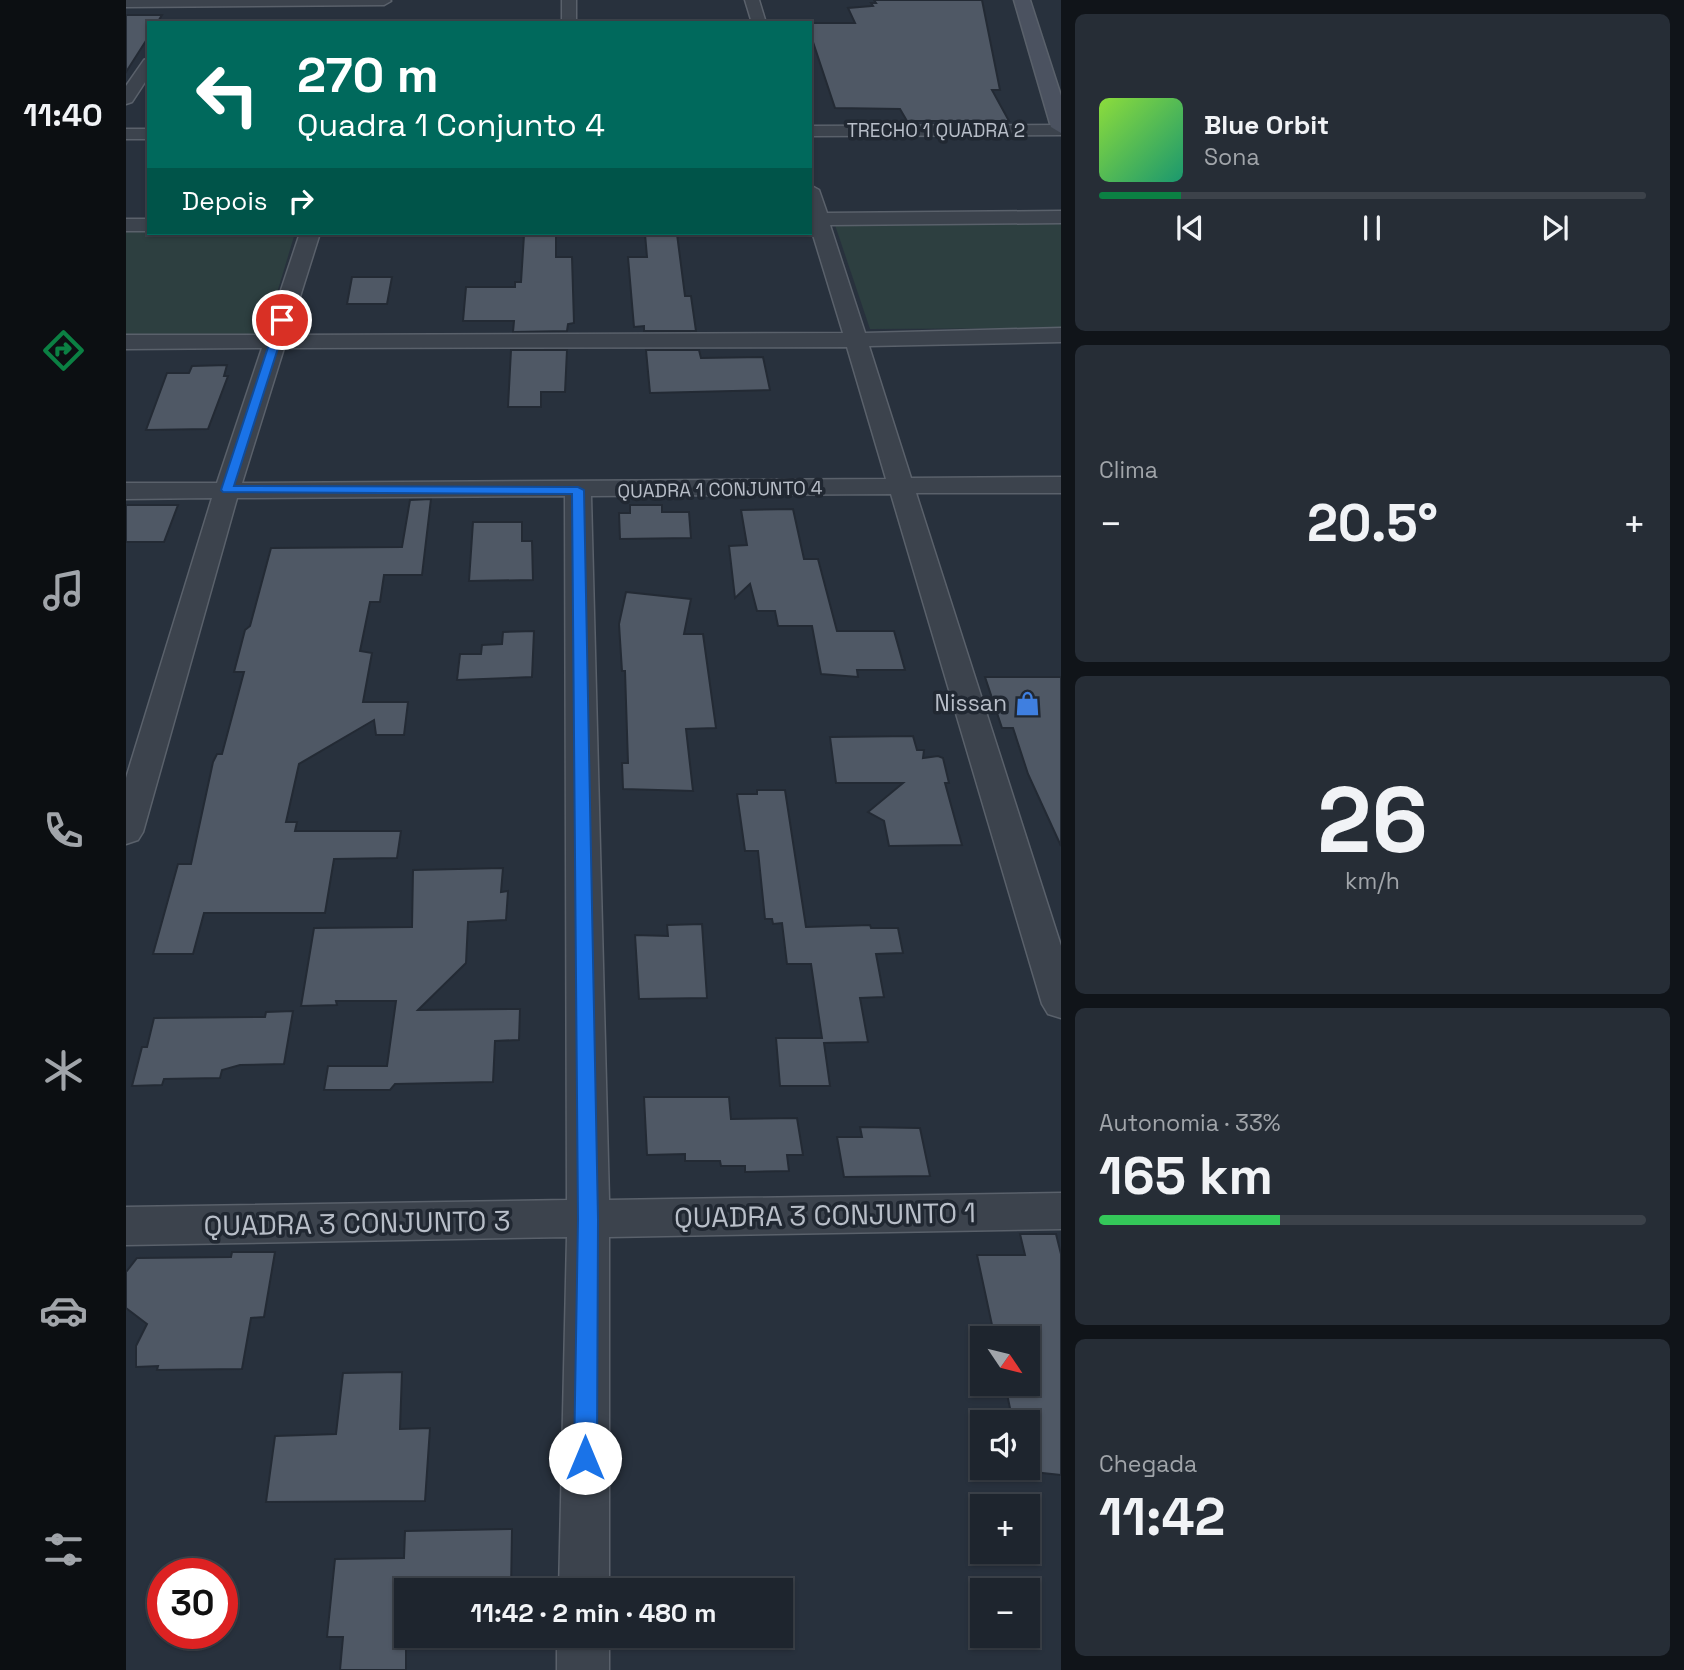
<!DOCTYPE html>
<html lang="pt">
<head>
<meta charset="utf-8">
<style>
  :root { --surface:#1e252e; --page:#262d36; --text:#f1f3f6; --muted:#a1a5aa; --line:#3c424a; --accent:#0b8043 }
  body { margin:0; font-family:"Space Grotesk",sans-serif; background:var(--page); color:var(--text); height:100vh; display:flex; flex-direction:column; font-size:26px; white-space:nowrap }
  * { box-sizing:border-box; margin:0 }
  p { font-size:23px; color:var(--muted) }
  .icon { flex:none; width:38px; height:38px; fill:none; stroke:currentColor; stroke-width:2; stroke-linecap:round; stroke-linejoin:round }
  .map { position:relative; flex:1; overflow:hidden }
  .details { display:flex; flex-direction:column; gap:14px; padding:14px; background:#101419; width:623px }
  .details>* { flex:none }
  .hud { position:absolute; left:21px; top:21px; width:665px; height:214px; border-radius:0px; box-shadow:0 2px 5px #0004,0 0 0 2px var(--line); background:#00695c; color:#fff; overflow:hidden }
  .needle { width:46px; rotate:125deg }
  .controls { position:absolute; left:844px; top:1326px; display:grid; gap:14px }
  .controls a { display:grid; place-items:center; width:70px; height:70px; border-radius:0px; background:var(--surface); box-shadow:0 2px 5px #0004,0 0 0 2px var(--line); font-size:35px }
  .speed { position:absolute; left:21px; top:1558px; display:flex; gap:14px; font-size:35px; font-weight:700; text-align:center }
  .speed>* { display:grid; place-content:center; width:91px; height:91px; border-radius:50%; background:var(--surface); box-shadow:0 2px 5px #0004,0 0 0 2px var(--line); line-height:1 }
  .speed .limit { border:10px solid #d22; background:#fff; color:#111 }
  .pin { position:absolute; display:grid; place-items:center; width:60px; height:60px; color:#fff; margin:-30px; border:4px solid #fff; border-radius:50%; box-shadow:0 2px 7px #0007 }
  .me { position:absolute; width:77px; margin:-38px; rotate:0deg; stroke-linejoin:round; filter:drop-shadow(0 0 5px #0008) }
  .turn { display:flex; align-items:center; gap:24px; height:147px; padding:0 35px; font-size:32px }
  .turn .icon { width:91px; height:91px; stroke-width:2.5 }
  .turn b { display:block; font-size:49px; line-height:60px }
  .then { display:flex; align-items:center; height:66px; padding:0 35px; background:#0003; gap:14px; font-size:26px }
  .big { font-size:52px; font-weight:700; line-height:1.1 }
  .details .card { flex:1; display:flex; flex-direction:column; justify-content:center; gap:10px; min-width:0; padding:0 24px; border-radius:10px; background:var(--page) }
  .details .dial { align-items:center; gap:0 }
  .dial b { font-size:91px; line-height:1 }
  .song { display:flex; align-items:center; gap:21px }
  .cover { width:84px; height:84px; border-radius:10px; background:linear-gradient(135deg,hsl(90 70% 55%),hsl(160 70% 35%)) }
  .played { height:7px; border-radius:4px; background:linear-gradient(90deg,var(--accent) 15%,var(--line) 15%) }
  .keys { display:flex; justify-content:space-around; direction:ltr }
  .heat { display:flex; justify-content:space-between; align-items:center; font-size:38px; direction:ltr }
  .charge { height:10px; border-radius:5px; background:linear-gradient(90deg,#34c759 33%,var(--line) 0) }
  .trip { position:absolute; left:268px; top:1578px; width:399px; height:70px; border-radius:0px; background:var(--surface); box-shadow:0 2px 5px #0004,0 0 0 2px var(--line); font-weight:700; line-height:70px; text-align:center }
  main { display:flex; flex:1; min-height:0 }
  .tabs { display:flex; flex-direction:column; width:126px; justify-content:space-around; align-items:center; background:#0c0f12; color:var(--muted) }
  .tabs .icon { width:49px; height:49px }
  .tabs .active { color:var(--accent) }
  .tabs b { font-size:32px; color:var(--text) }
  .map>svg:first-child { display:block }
</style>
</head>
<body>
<main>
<nav class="tabs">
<b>11:40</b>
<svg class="icon active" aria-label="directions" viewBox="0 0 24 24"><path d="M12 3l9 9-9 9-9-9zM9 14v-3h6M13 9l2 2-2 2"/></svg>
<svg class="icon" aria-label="music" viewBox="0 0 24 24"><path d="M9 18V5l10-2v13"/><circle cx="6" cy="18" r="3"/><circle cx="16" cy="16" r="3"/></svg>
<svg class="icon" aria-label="phone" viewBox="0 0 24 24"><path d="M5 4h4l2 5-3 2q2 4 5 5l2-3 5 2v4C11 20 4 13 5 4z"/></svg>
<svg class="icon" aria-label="climate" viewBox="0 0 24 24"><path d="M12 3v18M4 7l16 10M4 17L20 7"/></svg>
<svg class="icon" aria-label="car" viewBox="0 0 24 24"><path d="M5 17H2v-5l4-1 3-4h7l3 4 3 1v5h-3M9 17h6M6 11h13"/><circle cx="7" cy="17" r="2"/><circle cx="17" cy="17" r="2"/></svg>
<svg class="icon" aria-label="filters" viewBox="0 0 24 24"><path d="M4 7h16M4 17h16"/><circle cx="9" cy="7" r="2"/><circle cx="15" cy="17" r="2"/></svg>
</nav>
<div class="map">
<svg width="935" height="1670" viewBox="0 0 935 1670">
  <rect width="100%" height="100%" fill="#28313d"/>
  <g fill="#2d3f40">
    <polygon points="708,222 935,222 935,328 744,329"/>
    <polygon points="0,228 23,228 23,233 169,233 138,336 0,336"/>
  </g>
  <g fill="#4f5865" stroke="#232a34" stroke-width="2">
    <polygon points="748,0 856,0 874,90 866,90 883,121 781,121 774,109 709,108 684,33 684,23 729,23 722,8 747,6 745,3 750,3"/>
    <polygon points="0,15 36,15 31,23 23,23 23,36 0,72"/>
    <polygon points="519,234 551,234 559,296 565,296 570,331 518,331 518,326 508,327 502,257 521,257"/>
    <polygon points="398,235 430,235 430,257 446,257 448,323 442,324 441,331 387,332 388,321 337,321 340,287 389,287 389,282 395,282"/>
    <polygon points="226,277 266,277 261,304 221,304"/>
    <polygon points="385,350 441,350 439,392 415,392 415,407 382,407"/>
    <polygon points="520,350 573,350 575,358 637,357 644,390 524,393"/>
    <polygon points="101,365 98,376 102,376 82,429 20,430 41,373 63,373 66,366"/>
    <polygon points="305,499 296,575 258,575 254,602 244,602 234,651 246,653 237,702 282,702 278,735 250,735 248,720 173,764 160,822 171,822 169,831 275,831 271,858 208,859 199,913 78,913 67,954 27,954 52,864 65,864 87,762 91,754 96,754 118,672 108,672 119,630 124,626 145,548 276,547 284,500"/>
    <polygon points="0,505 52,505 38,542 0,542"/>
    <polygon points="504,505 536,505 536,512 563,512 565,538 494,539 493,513 504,513"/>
    <polygon points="667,509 678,559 692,559 711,631 768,631 779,670 731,670 732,677 695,674 686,626 652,626 649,611 631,611 624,584 609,598 603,546 621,545 615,510"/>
    <polygon points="347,522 396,522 396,541 406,541 407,580 343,581"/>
    <polygon points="500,592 565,599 558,634 577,634 590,728 560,729 567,791 497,789 496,763 502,763 499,671 496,671 493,624"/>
    <polygon points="408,631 406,677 331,680 334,654 355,654 356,645 376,644 377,632"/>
    <polygon points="859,677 935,677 935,846 902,774 887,728 876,728"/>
    <polygon points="787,736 791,750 798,750 797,758 812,756 817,758 823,783 819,783 836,845 763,846 758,821 742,812 777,783 710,783 704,737"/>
    <polygon points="631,790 659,790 680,927 744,925 745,928 772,928 777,953 750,954 758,997 734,998 742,1042 698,1043 704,1086 654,1086 650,1038 696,1038 685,964 661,964 656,923 647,924 646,919 639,919 632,851 619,851 611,794 631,794"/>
    <polygon points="377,868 375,892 382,891 380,920 342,922 340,963 292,1010 394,1009 393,1040 369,1041 367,1082 269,1084 264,1090 198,1090 202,1066 261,1066 270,1001 210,1001 211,1005 175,1006 188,928 286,927 287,870"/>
    <polygon points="576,924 581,998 513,999 509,935 542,936 541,925"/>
    <polygon points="167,1011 158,1064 114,1065 96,1070 94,1078 38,1079 36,1085 6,1086 16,1047 21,1047 28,1018 139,1017 140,1012"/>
    <polygon points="518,1097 603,1097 605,1119 671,1118 677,1155 661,1155 663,1171 619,1172 619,1166 595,1166 594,1161 559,1161 559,1154 521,1155"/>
    <polygon points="734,1127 794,1128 804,1176 718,1177 711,1137 736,1137"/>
    <polygon points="894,1234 930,1234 935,1254 935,1475 898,1471 897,1468 901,1468 901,1423 887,1423 879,1384 901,1384 901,1339 869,1339 851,1255 899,1255"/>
    <polygon points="106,1252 149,1252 138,1317 125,1318 116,1369 31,1370 32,1366 10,1367 10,1346 21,1324 0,1308 0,1272 11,1258 105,1257"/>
    <polygon points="276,1372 274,1429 304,1428 299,1501 140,1502 149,1436 210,1434 217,1373"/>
    <polygon points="386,1529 385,1591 280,1591 280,1670 214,1670 217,1637 201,1637 209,1559 278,1558 279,1531"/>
  </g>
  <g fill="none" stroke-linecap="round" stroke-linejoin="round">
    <defs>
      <g id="street">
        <polygon points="0,0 264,0 265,1 258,5 0,7"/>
        <rect x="436" y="0" width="14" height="23"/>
        <polygon points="619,0 633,0 640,23 626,23"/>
        <polygon points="23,58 23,76 6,102 0,104 0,86 18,60"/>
        <polygon points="935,125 935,135 684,136 684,126"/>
        <rect x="0" y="129" width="23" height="10"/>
        <path d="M684,185L693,190L701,213L935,211V223L704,225L739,333L935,328V342L743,346L785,478L935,477V493H790L935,946V1018L922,1014L916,1004L765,494L465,496L483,1200L935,1193V1229L483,1237V1591H433L441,1237L0,1245V1207L441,1200L439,496L111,498L17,832L12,840L0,844V778L86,498L0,499V483H91L136,348L0,349V335H140L174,233H194L162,335L717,333L684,225ZM721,347L760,479L116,483L158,348Z"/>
        <rect x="0" y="219" width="23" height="12"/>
        <rect x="431" y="1636" width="52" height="34"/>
      </g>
      <polygon id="secondary" points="888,0 904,0 935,96 935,133 925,127"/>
    </defs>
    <use href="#street" stroke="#5a616b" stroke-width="3"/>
    <use href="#secondary" stroke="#5a616b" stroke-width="3"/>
    <use href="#street" fill="#3c434d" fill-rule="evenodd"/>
    <use href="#secondary" fill="#4b5260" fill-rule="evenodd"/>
  </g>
  <polygon fill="#1a73e8" stroke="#114b97" stroke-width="2" points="156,317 161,320 108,486 452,487 458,490 472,1219 471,1458 467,1466 459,1469 451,1466 448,1458 452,1219 446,494 97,492 95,490 151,320"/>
  <defs>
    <symbol id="shop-bare" viewBox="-9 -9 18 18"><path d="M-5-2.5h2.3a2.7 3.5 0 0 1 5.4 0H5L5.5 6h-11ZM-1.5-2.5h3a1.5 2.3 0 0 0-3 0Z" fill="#3f7fe0" stroke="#212832" stroke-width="2.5" paint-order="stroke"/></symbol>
  </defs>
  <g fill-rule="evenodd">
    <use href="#shop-bare" x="884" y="686" width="35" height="35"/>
  </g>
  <g text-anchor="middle" stroke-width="7" stroke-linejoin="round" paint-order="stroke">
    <g font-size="19" fill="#b8bec8" stroke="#212832">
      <text x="810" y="137">TRECHO 1 QUADRA 2</text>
      <text transform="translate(594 489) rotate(-1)" y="7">QUADRA 1 CONJUNTO 4</text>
    </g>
    <g font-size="23" fill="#b8bec8" stroke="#212832" text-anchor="end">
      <text x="881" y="711">Nissan</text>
    </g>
    <g font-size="28" fill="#b8bec8" stroke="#212832">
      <text transform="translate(699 1215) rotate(-1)" y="10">QUADRA 3 CONJUNTO 1</text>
      <text transform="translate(231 1223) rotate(-1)" y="10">QUADRA 3 CONJUNTO 3</text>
    </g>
  </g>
</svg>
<div class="controls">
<a><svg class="needle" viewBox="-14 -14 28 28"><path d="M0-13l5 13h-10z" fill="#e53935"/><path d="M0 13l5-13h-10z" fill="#a1a5aa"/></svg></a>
<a><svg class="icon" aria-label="sound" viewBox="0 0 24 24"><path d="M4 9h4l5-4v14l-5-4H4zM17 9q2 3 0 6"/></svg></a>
<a>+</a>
<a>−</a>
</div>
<div class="speed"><div class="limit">30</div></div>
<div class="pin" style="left:156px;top:320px;background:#d93025"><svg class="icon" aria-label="arrive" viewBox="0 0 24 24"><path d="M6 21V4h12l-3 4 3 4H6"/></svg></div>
<svg class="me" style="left:459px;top:1458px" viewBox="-20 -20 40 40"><circle r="19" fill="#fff"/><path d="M0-13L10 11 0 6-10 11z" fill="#1a73e8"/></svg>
<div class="trip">11:42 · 2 min · 480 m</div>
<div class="hud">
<div class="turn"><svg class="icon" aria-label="left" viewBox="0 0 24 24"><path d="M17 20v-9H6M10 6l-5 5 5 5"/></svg><div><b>270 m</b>Quadra 1 Conjunto 4</div></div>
<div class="then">Depois<svg class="icon" aria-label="right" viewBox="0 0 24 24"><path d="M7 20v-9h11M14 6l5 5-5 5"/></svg></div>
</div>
</div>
<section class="details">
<div class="card">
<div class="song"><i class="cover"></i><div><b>Blue Orbit</b><p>Sona</p></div></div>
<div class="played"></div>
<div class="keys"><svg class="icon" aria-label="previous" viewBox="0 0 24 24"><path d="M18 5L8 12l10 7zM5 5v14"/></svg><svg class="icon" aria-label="pause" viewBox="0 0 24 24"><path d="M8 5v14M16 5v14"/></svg><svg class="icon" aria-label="next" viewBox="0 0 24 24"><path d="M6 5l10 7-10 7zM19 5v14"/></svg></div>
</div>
<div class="card"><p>Clima</p>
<div class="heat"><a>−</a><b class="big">20.5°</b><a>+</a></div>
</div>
<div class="card dial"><b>26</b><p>km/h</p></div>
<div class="card"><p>Autonomia · 33%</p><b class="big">165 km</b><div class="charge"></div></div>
<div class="card"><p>Chegada</p><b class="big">11:42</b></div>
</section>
</main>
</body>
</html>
